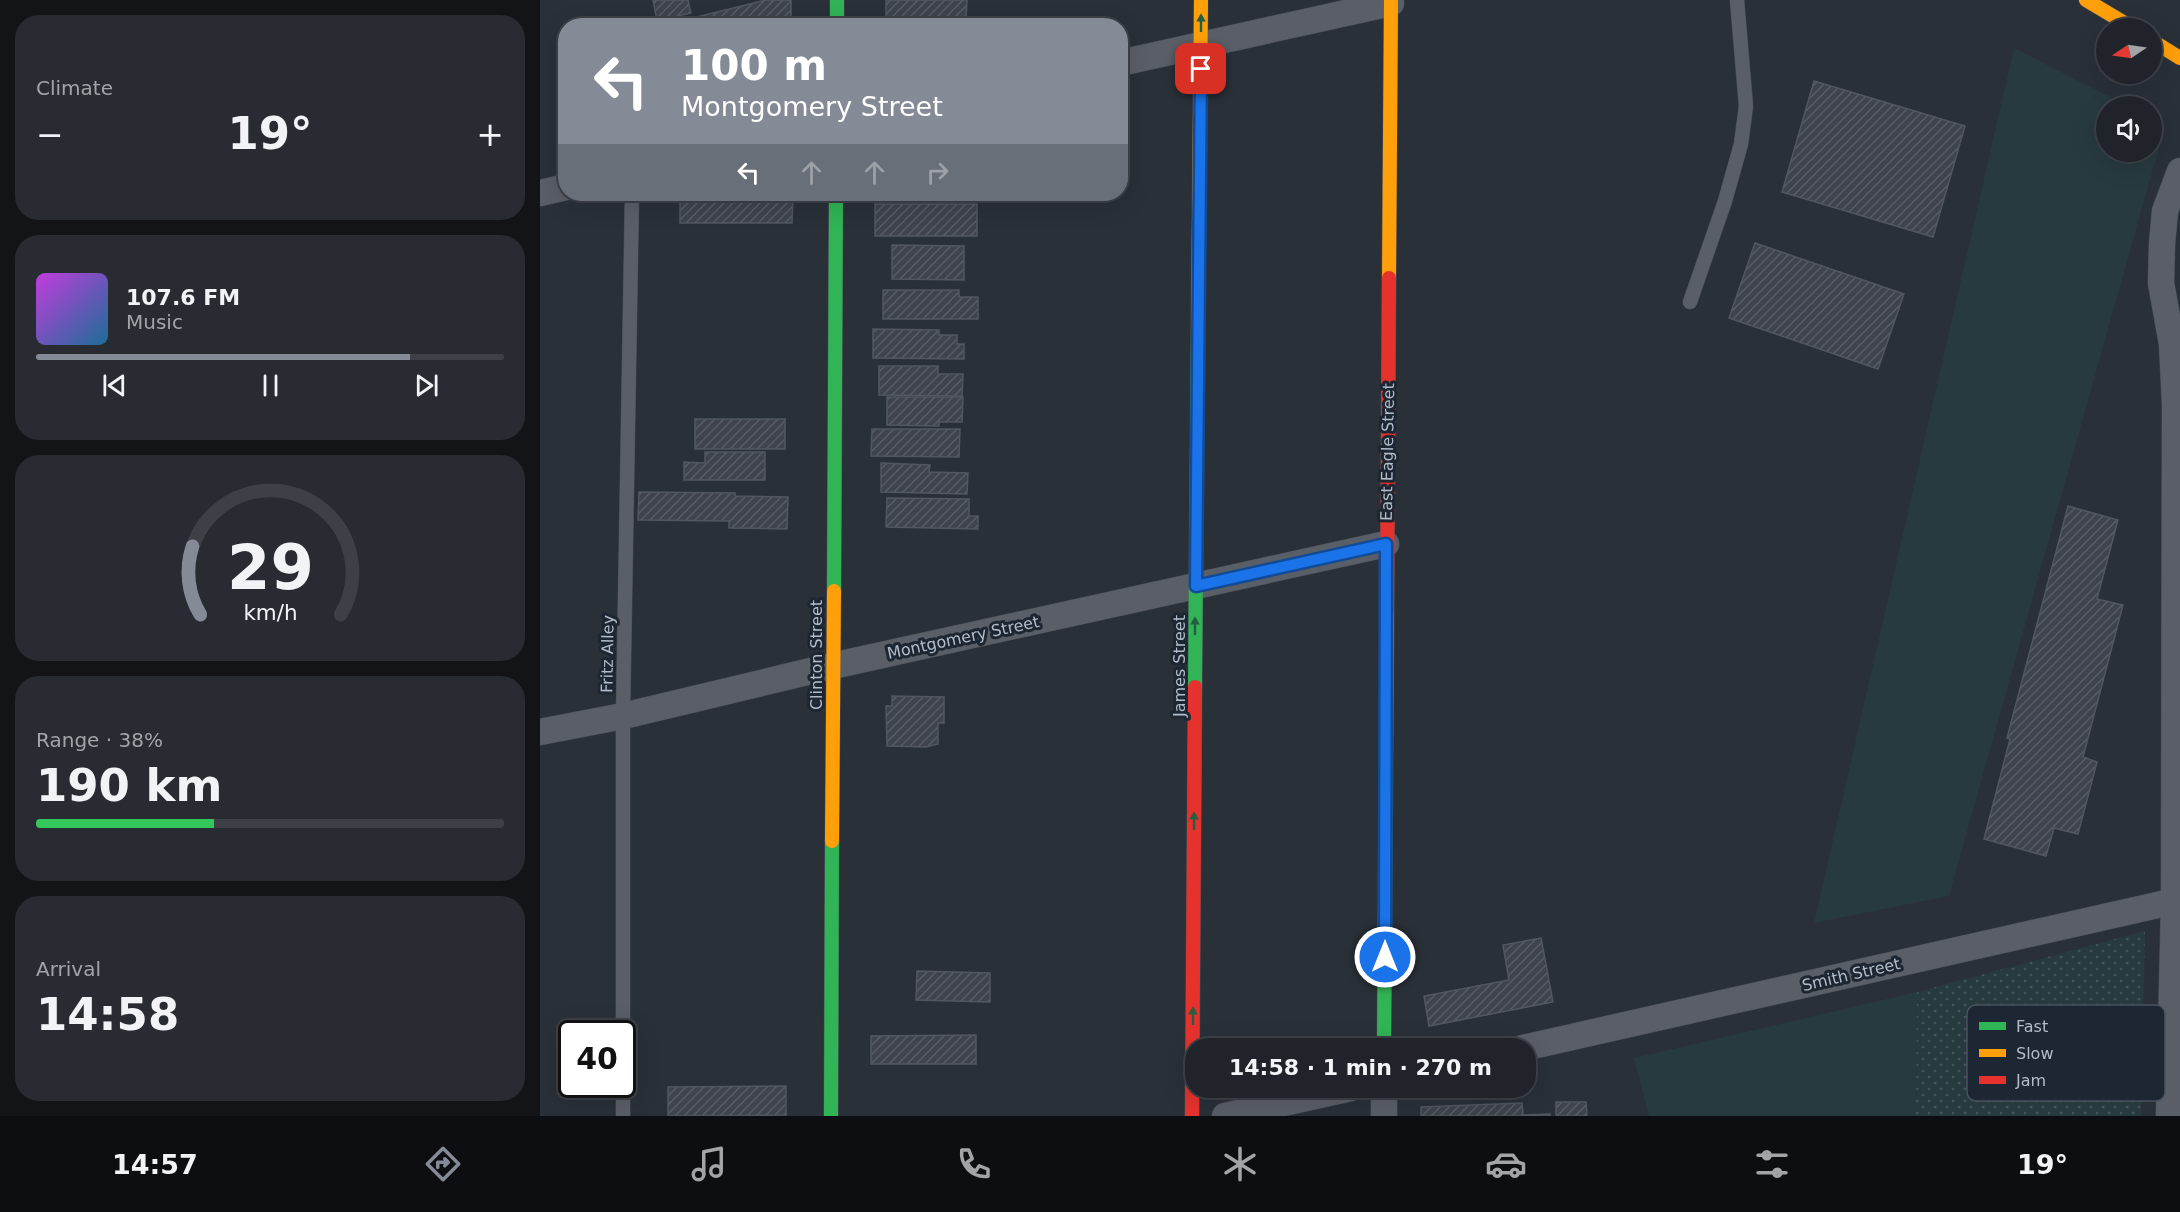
<!DOCTYPE html>
<html lang="en">
<head>
<meta charset="utf-8">
<style>
  :root { --surface:#20242a; --page:#282c32; --text:#f1f3f6; --muted:#a2a4a8; --line:#3d4147; --accent:#848b96 }
  body { margin:0; font-family:"DejaVu Sans",sans-serif; background:var(--page); color:var(--text); height:100vh; display:flex; flex-direction:column; font-size:22px; white-space:nowrap }
  * { box-sizing:border-box; margin:0 }
  p { font-size:20px; color:var(--muted) }
  .icon { flex:none; width:33px; height:33px; fill:none; stroke:currentColor; stroke-width:2; stroke-linecap:round; stroke-linejoin:round }
  .map { position:relative; flex:1; overflow:hidden }
  .drawer { display:flex; flex-direction:column; gap:15px; padding:15px; background:#121417; width:540px }
  .drawer>* { flex:none }
  .top-card { position:absolute; left:18px; top:18px; width:570px; height:183px; border-radius:24px; box-shadow:0 6px 24px #0002,0 0 0 2px var(--line); background:#848b96; color:#fff; overflow:hidden }
  .needle { width:39px; rotate:257deg }
  .fabs { position:absolute; left:1556px; top:18px; display:grid; gap:12px }
  .fabs a { display:grid; place-items:center; width:66px; height:66px; border-radius:50%; background:var(--surface); box-shadow:0 6px 24px #0002,0 0 0 2px var(--line); font-size:30px }
  .speed { position:absolute; left:18px; top:1020px; display:flex; gap:12px; font-size:30px; font-weight:700; text-align:center }
  .speed>* { display:grid; place-content:center; width:78px; height:78px; border-radius:50%; background:var(--surface); box-shadow:0 6px 24px #0002,0 0 0 2px var(--line); line-height:1 }
  .speed .limit { border:3px solid #111; border-radius:9px; background:#fff; color:#111 }
  .pin { position:absolute; display:grid; place-items:center; width:51px; height:51px; color:#fff; margin:-26px; border-radius:12px; box-shadow:0 3px 9px #0006 }
  .me { position:absolute; width:66px; margin:-33px; rotate:0deg; stroke-linejoin:round; filter:drop-shadow(0 0 4px #0008) }
  .turn { display:flex; align-items:center; gap:21px; height:126px; padding:0 24px; font-size:27px }
  .turn .icon { width:78px; height:78px; stroke-width:2.5 }
  .turn b { display:block; font-size:42px; line-height:51px }
  .lanes { display:flex; align-items:center; height:57px; padding:0 24px; background:#0003; justify-content:center; gap:30px; direction:ltr }
  .lanes .off { opacity:.35 }
  .big { font-size:45px; font-weight:700; line-height:1.1 }
  .drawer .widget { flex:1; display:flex; flex-direction:column; justify-content:center; gap:9px; min-width:0; padding:0 21px; border-radius:24px; background:var(--page) }
  .drawer .dial { align-items:center; gap:0 }
  .dial svg { height:156px; overflow:visible; fill:none; stroke:var(--line); stroke-width:7; stroke-linecap:round; text-anchor:middle }
  .dial text { fill:var(--text); stroke:none }
  .song { display:flex; align-items:center; gap:18px }
  .cover { width:72px; height:72px; border-radius:9px; background:linear-gradient(135deg,hsl(290 70% 55%),hsl(200 70% 35%)) }
  .played { height:6px; border-radius:3px; background:linear-gradient(90deg,var(--accent) 80%,var(--line) 80%) }
  .keys { display:flex; justify-content:space-around; direction:ltr }
  .heat { display:flex; justify-content:space-between; align-items:center; font-size:33px; direction:ltr }
  .charge { height:9px; border-radius:4px; background:linear-gradient(90deg,#34c759 38%,var(--line) 0) }
  .trip { position:absolute; left:645px; top:1038px; width:351px; height:60px; border-radius:24px; background:var(--surface); box-shadow:0 6px 24px #0002,0 0 0 2px var(--line); font-weight:700; line-height:60px; text-align:center }
  .tabs { display:flex; height:96px; justify-content:space-around; align-items:center; background:#0d0e11; color:var(--muted) }
  .tabs .icon { width:42px; height:42px }
  .tabs .active { color:var(--accent) }
  .tabs b { font-size:27px; color:var(--text) }
  main { display:flex; flex:1; min-height:0 }
  .map>svg:first-child { display:block }
</style>
</head>
<body>
<main>
<section class="drawer">
<div class="widget"><p>Climate</p>
<div class="heat"><a>−</a><b class="big">19°</b><a>+</a></div>
</div>
<div class="widget">
<div class="song"><i class="cover"></i><div><b>107.6 FM</b><p>Music</p></div></div>
<div class="played"></div>
<div class="keys"><svg class="icon" aria-label="previous" viewBox="0 0 24 24"><path d="M18 5L8 12l10 7zM5 5v14"/></svg><svg class="icon" aria-label="pause" viewBox="0 0 24 24"><path d="M8 5v14M16 5v14"/></svg><svg class="icon" aria-label="next" viewBox="0 0 24 24"><path d="M6 5l10 7-10 7zM19 5v14"/></svg></div>
</div>
<div class="widget dial"><svg viewBox="0 0 100 80">
<path d="M14 69A42 42 0 1 1 86 69"/>
<path d="M14 69A42 42 0 0 1 10 34" stroke="#848b96"/>
<text x="50" y="56" font-size="32" font-weight="700">29</text>
<text x="50" y="72" font-size="11">km/h</text>
</svg></div>
<div class="widget"><p>Range · 38%</p><b class="big">190 km</b><div class="charge"></div></div>
<div class="widget"><p>Arrival</p><b class="big">14:58</b></div>
</section>
<div class="map">
<svg width="1640" height="1116" viewBox="0 0 1640 1116">
  <defs>
    <pattern id="park-dots" width="8" height="8" patternUnits="userSpaceOnUse" patternTransform="scale(1.5)"><rect width="8" height="8" fill="#273a3e"/><path d="M2 2h.1M6 6h.1" fill="none" stroke="#445559" stroke-width="1.8" stroke-linecap="round"/></pattern>
    <pattern id="building-hatch" width="6" height="6" patternUnits="userSpaceOnUse" patternTransform="scale(1.5)"><rect width="6" height="6" fill="#3f444c"/><path d="M-1 1l2-2M0 6l6-6M5 7l2-2" fill="none" stroke="#585d64"/></pattern>
  </defs>
  <rect width="100%" height="100%" fill="#2a3038"/>
  <g fill="#273a3e">
    <polygon points="1474,48 1588,106 1566,106 1566,152 1611,152 1611,119 1625,126 1409,896 1274,923"/>
    <polygon points="1377,992 1376,1116 1109,1116 1094,1058"/>
  </g>
  <polygon fill="url(#park-dots)" points="1605,931 1601,1116 1376,1116 1377,992"/>
  <g fill="url(#building-hatch)" stroke="#52575f" stroke-width="1.5">
    <polygon points="113,0 148,0 151,13 117,21"/>
    <polygon points="226,0 251,0 251,24 149,26 148,19"/>
    <polygon points="346,0 427,0 426,18 346,17"/>
    <polygon points="335,18 426,19 426,26 335,26"/>
    <polygon points="1274,81 1425,126 1393,237 1242,192"/>
    <polygon points="149,194 253,194 252,223 140,223 140,199 149,199"/>
    <polygon points="333,194 362,194 333,200"/>
    <polygon points="390,194 428,194 430,200 391,199"/>
    <rect x="335" y="204" width="102" height="32"/>
    <polygon points="1215,243 1364,294 1338,369 1189,318"/>
    <polygon points="352,245 424,246 424,280 352,279"/>
    <polygon points="343,290 419,290 419,297 438,297 438,319 343,319"/>
    <polygon points="333,329 399,330 399,335 417,335 417,344 424,344 424,359 333,358"/>
    <polygon points="339,366 398,366 398,374 423,374 422,396 339,395"/>
    <polygon points="347,397 423,397 422,422 399,422 399,426 347,425"/>
    <rect x="155" y="419" width="90" height="30"/>
    <polygon points="332,429 420,429 419,457 331,456"/>
    <polygon points="165,452 225,452 225,480 144,480 144,462 165,463"/>
    <polygon points="341,463 390,465 389,472 428,473 427,494 341,492"/>
    <polygon points="99,492 195,493 195,496 248,497 247,529 189,528 189,521 98,520"/>
    <polygon points="347,498 429,499 429,516 438,516 438,529 346,527"/>
    <polygon points="1528,506 1578,520 1557,599 1583,605 1543,757 1557,762 1538,834 1514,828 1506,856 1444,839 1470,739 1467,738"/>
    <polygon points="352,696 404,697 404,723 398,723 398,744 386,747 347,746 346,706 352,706"/>
    <polygon points="1001,938 1013,1002 889,1026 884,996 969,980 963,945"/>
    <polygon points="377,971 450,973 450,1002 376,1000"/>
    <polygon points="436,1035 436,1064 331,1064 331,1036"/>
    <polygon points="246,1086 246,1115 128,1116 128,1087"/>
    <polygon points="1016,1102 1046,1102 1047,1116 1016,1116"/>
    <polygon points="982,1103 983,1115 1010,1114 1010,1116 881,1116 881,1107"/>
  </g>
  <g fill="none" stroke-linecap="round" stroke-linejoin="round">
    <defs>
      <g id="lane">
        <polyline points="1150,302 1185,201 1201,144 1206,106 1197,0"/>
        <polyline points="83,1116 83,716 92,194"/>
      </g>
      <g id="street">
        <polyline points="580,63 851,3"/>
        <polyline points="0,193 26,187"/>
        <polyline points="0,732 83,716 292,666 846,544"/>
        <polyline points="983,1048 1640,900"/>
        <polyline points="685,1116 811,1088"/>
        <polyline points="844,1116 844,1088"/>
        <polyline points="1629,1116 1634,902 1635,404 1632,344 1621,283 1622,244 1625,211 1640,171"/>
      </g>
      <g id="fast">
        <polyline points="297,0 297,26"/>
        <polyline points="294,591 296,194"/>
        <polyline points="655,687 658,327"/>
        <polyline points="844,1048 847,612"/>
        <polyline points="291,1116 292,841"/>
      </g>
      <g id="slow">
        <polyline points="1546,0 1593,28"/>
        <polyline points="1611,40 1640,58"/>
        <polyline points="849,278 851,0"/>
        <polyline points="658,327 661,0"/>
        <polyline points="292,841 294,591"/>
      </g>
      <g id="jam">
        <polyline points="847,612 849,278"/>
        <polyline points="652,1116 655,687"/>
      </g>
    </defs>
    <use href="#lane" stroke="#484c55" stroke-width="15"/>
    <use href="#street" stroke="#484c55" stroke-width="27"/>
    <use href="#fast" stroke="#484c55" stroke-width="15"/>
    <use href="#slow" stroke="#484c55" stroke-width="15"/>
    <use href="#jam" stroke="#484c55" stroke-width="15"/>
    <use href="#lane" stroke="#5a5e66" stroke-width="14"/>
    <use href="#street" stroke="#5a5e66" stroke-width="26"/>
    <use href="#fast" stroke="#30b455" stroke-width="14"/>
    <use href="#slow" stroke="#ff9f0a" stroke-width="14"/>
    <use href="#jam" stroke="#e5322d" stroke-width="14"/>
  </g>
  <defs><path id="oneway-solid" d="M-6-.8H1V-3.2L6.5 0L1 3.2V.8H-6Z" transform="scale(1.5)"/></defs>
  <g fill="#255f41">
    <use href="#oneway-solid" transform="translate(661 23) rotate(-90)"/>
    <use href="#oneway-solid" transform="translate(655 626) rotate(-90)"/>
    <use href="#oneway-solid" transform="translate(654 821) rotate(-90)"/>
    <use href="#oneway-solid" transform="translate(653 1016) rotate(-90)"/>
  </g>
  <g fill="none" stroke-linecap="round" stroke-linejoin="round">
    <defs>
      <polyline id="route" points="661,69 656,586 846,544 845,957"/>
    </defs>
    <use href="#route" stroke="#114b97" stroke-width="15"/>
    <use href="#route" stroke="#1a73e8" stroke-width="10"/>
  </g>
  <g text-anchor="middle" stroke-width="6" stroke-linejoin="round" paint-order="stroke">
    <g font-size="16" fill="#b4bcc9" stroke="#1d2633">
      <text transform="translate(847 452) rotate(-89)" y="6">East Eagle Street</text>
      <text transform="translate(423 637) rotate(-12)" y="6">Montgomery Street</text>
      <text transform="translate(67 654) rotate(-89)" y="6">Fritz Alley</text>
      <text transform="translate(276 655) rotate(-90)" y="6">Clinton Street</text>
      <text transform="translate(639 666) rotate(-90)" y="6">James Street</text>
      <text transform="translate(1311 974) rotate(-13)" y="6">Smith Street</text>
    </g>
  </g>
  <rect x="1427" y="1005" width="198" height="96" rx="9" fill="#1d2633" stroke="#4a5360" stroke-width="1.5"/>
  <rect x="1439" y="1022" width="27" height="8" fill="#30b455"/>
  <rect x="1439" y="1049" width="27" height="8" fill="#ff9f0a"/>
  <rect x="1439" y="1076" width="27" height="8" fill="#e5322d"/>
  <g font-size="16" fill="#b4bcc9">
    <text x="1476" y="1032">Fast</text>
    <text x="1476" y="1059">Slow</text>
    <text x="1476" y="1086">Jam</text>
  </g>
</svg>
<div class="fabs">
<a><svg class="needle" viewBox="-14 -14 28 28"><path d="M0-13l5 13h-10z" fill="#e53935"/><path d="M0 13l5-13h-10z" fill="#a2a4a8"/></svg></a>
<a><svg class="icon" aria-label="sound" viewBox="0 0 24 24"><path d="M4 9h4l5-4v14l-5-4H4zM17 9q2 3 0 6"/></svg></a>
</div>
<div class="speed"><div class="limit">40</div></div>
<div class="pin" style="left:661px;top:69px;background:#d93025"><svg class="icon" aria-label="arrive" viewBox="0 0 24 24"><path d="M6 21V4h12l-3 4 3 4H6"/></svg></div>
<svg class="me" style="left:845px;top:957px" viewBox="-20 -20 40 40"><circle r="17" fill="#1a73e8" stroke="#fff" stroke-width="3"/><path d="M0-11L8 9 0 5-8 9z" fill="#fff"/></svg>
<div class="trip">14:58 · 1 min · 270 m</div>
<div class="top-card">
<div class="turn"><svg class="icon" aria-label="left" viewBox="0 0 24 24"><path d="M17 20v-9H6M10 6l-5 5 5 5"/></svg><div><b>100 m</b>Montgomery Street</div></div>
<div class="lanes"><svg class="icon" aria-label="left" viewBox="0 0 24 24"><path d="M17 20v-9H6M10 6l-5 5 5 5"/></svg><svg class="icon off" aria-label="ahead" viewBox="0 0 24 24"><path d="M12 20V5M6 11l6-6 6 6"/></svg><svg class="icon off" aria-label="ahead" viewBox="0 0 24 24"><path d="M12 20V5M6 11l6-6 6 6"/></svg><svg class="icon off" aria-label="right" viewBox="0 0 24 24"><path d="M7 20v-9h11M14 6l5 5-5 5"/></svg></div>
</div>
</div>
</main>
<nav class="tabs">
<b>14:57</b>
<svg class="icon active" aria-label="directions" viewBox="0 0 24 24"><path d="M12 3l9 9-9 9-9-9zM9 14v-3h6M13 9l2 2-2 2"/></svg>
<svg class="icon" aria-label="music" viewBox="0 0 24 24"><path d="M9 18V5l10-2v13"/><circle cx="6" cy="18" r="3"/><circle cx="16" cy="16" r="3"/></svg>
<svg class="icon" aria-label="phone" viewBox="0 0 24 24"><path d="M5 4h4l2 5-3 2q2 4 5 5l2-3 5 2v4C11 20 4 13 5 4z"/></svg>
<svg class="icon" aria-label="climate" viewBox="0 0 24 24"><path d="M12 3v18M4 7l16 10M4 17L20 7"/></svg>
<svg class="icon" aria-label="car" viewBox="0 0 24 24"><path d="M5 17H2v-5l4-1 3-4h7l3 4 3 1v5h-3M9 17h6M6 11h13"/><circle cx="7" cy="17" r="2"/><circle cx="17" cy="17" r="2"/></svg>
<svg class="icon" aria-label="filters" viewBox="0 0 24 24"><path d="M4 7h16M4 17h16"/><circle cx="9" cy="7" r="2"/><circle cx="15" cy="17" r="2"/></svg>
<b>19°</b>
</nav>
</body>
</html>
